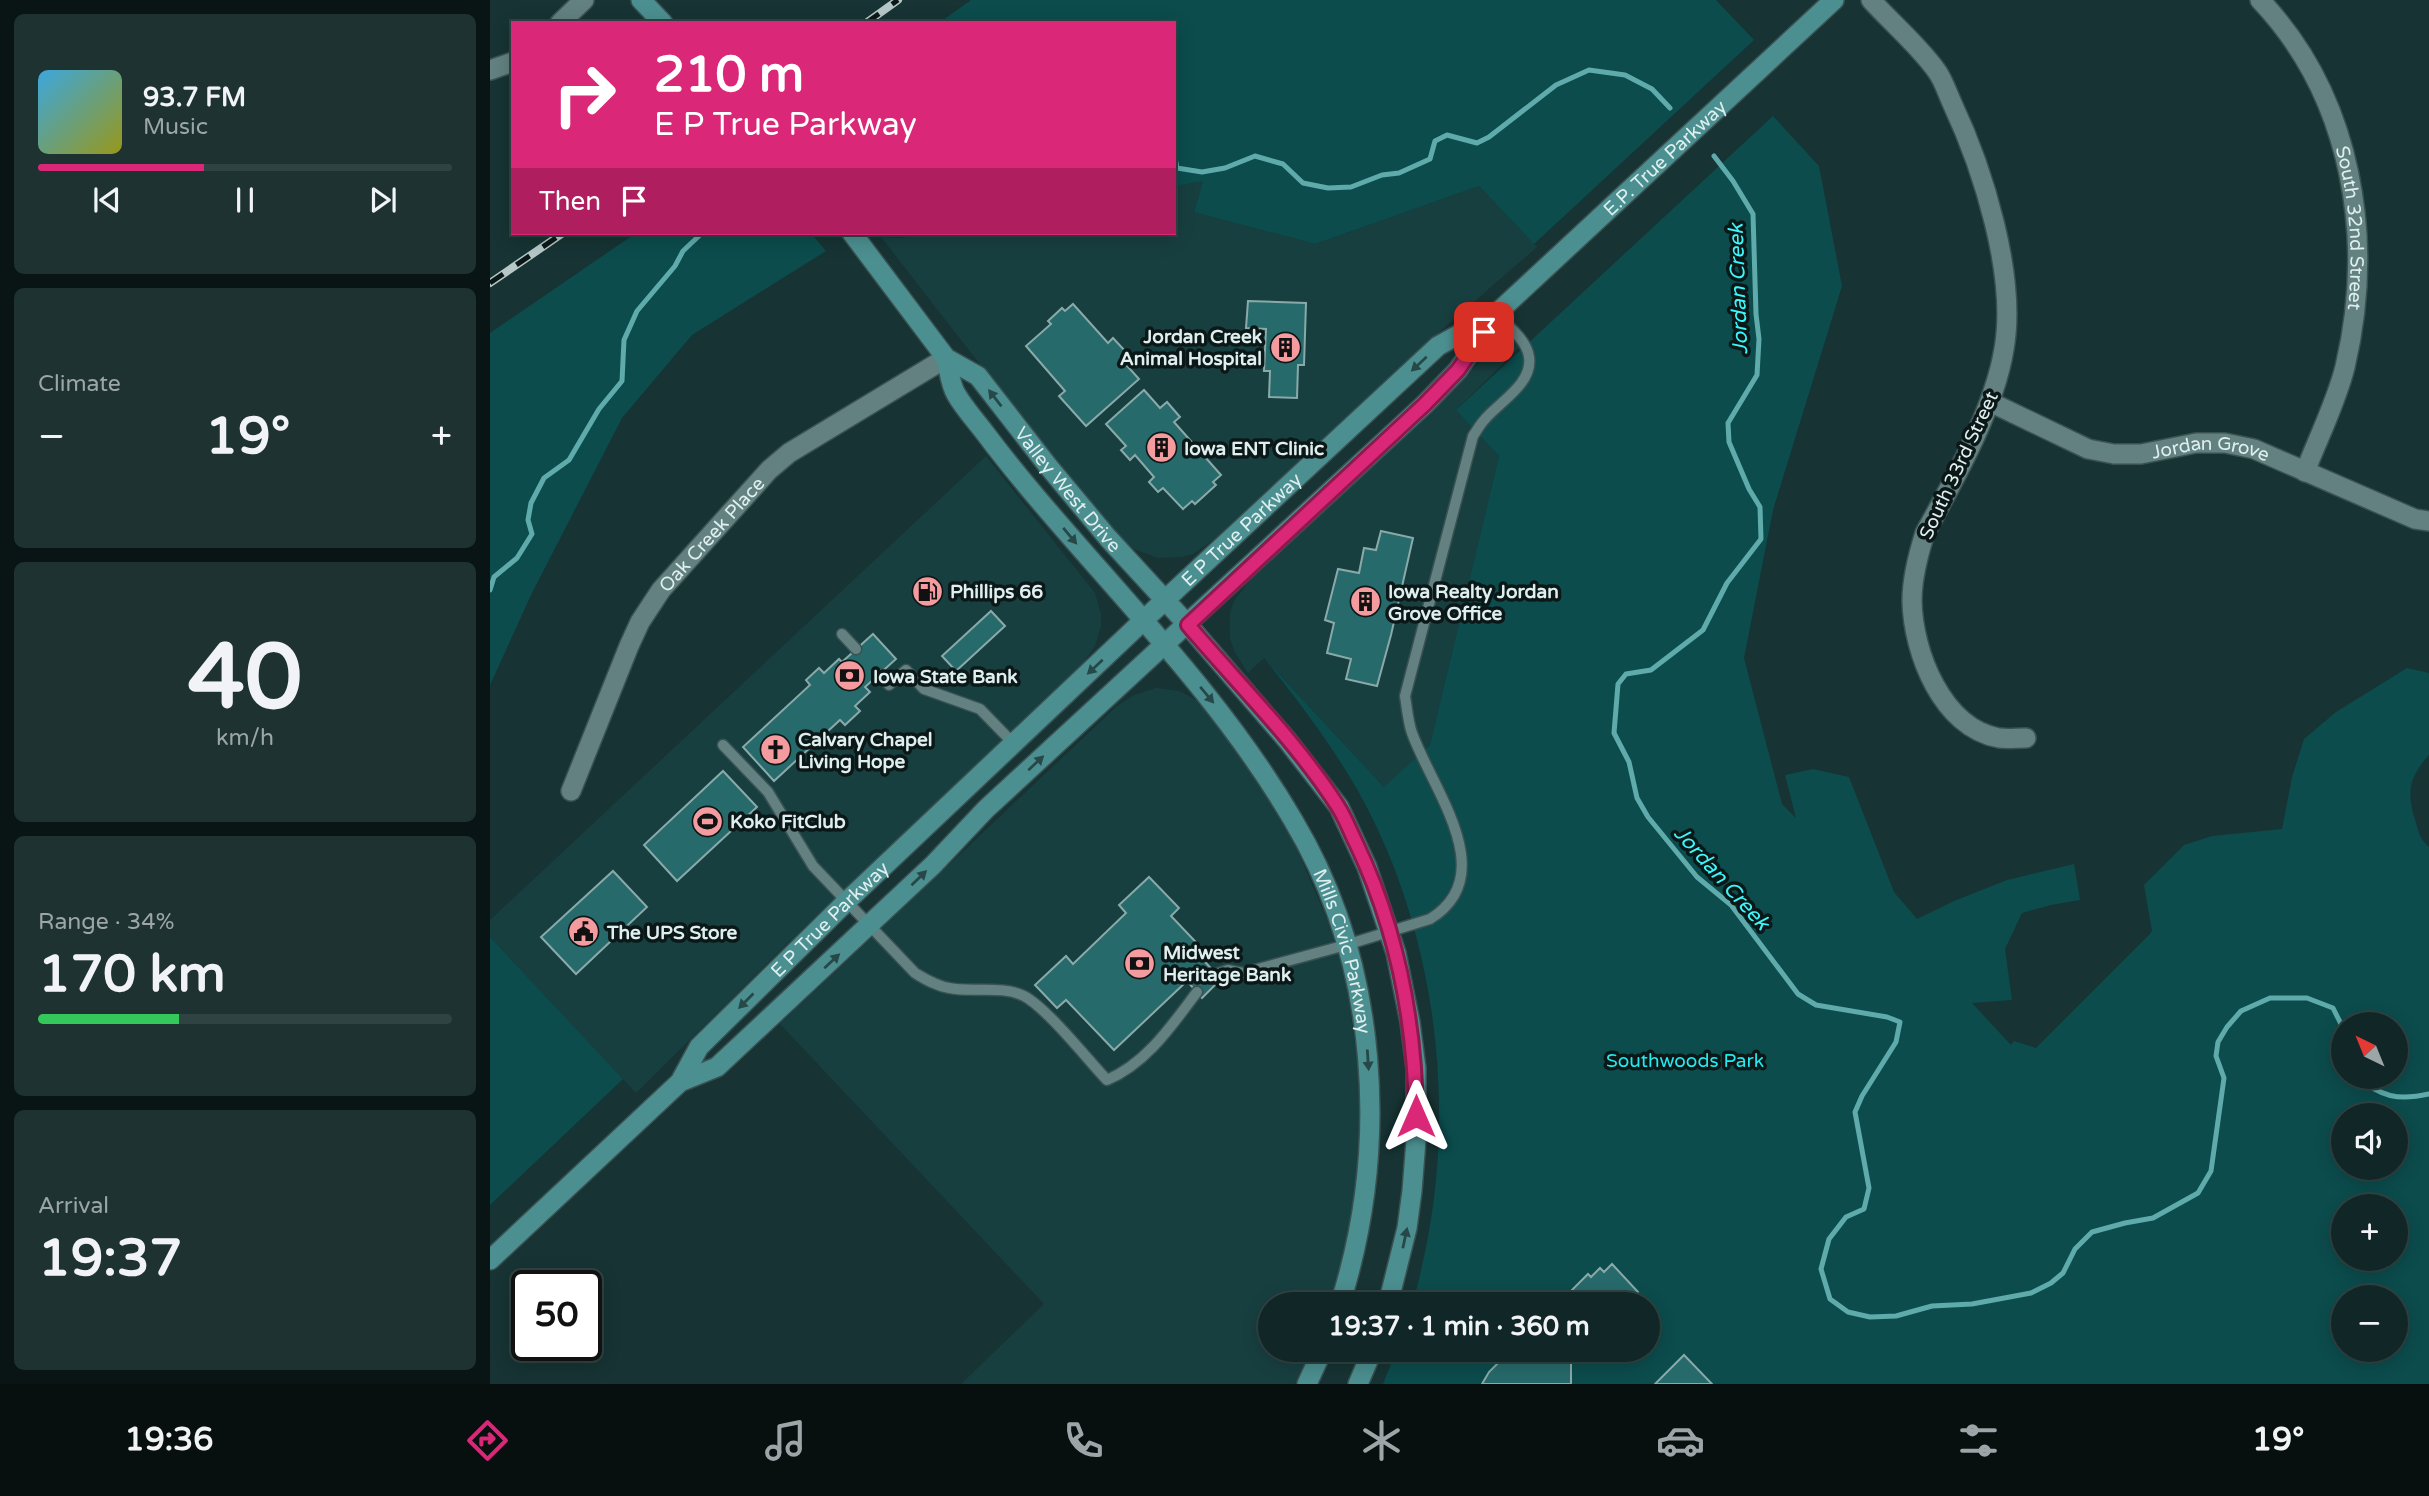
<!DOCTYPE html>
<html lang="en">
<head>
<meta charset="utf-8">
<style>
  :root { --surface:#112626; --page:#1e3232; --text:#f1f3f6; --muted:#9ca5a7; --line:#304343; --accent:#db2777 }
  body { margin:0; font-family:"Varela Round",sans-serif; background:var(--page); color:var(--text); height:100vh; display:flex; flex-direction:column; font-size:26px; white-space:nowrap }
  * { box-sizing:border-box; margin:0 }
  p { font-size:23px; color:var(--muted) }
  .icon { flex:none; width:38px; height:38px; fill:none; stroke:currentColor; stroke-width:2; stroke-linecap:round; stroke-linejoin:round }
  .map { position:relative; flex:1; overflow:hidden }
  .sheet { display:flex; flex-direction:column; gap:14px; padding:14px; background:#091515; width:490px }
  .sheet>* { flex:none }
  .banner { position:absolute; left:21px; top:21px; width:665px; height:214px; border-radius:0px; box-shadow:0 4px 18px #0003,0 0 0 2px var(--line); background:#db2777; color:#fff; overflow:hidden }
  .needle { width:46px; rotate:317deg }
  .tools { position:absolute; left:1841px; top:1012px; display:grid; gap:14px }
  .tools a { display:grid; place-items:center; width:77px; height:77px; border-radius:50%; background:var(--surface); box-shadow:0 4px 18px #0003,0 0 0 2px var(--line); font-size:35px }
  .speed { position:absolute; left:21px; top:1270px; display:flex; gap:14px; font-size:35px; font-weight:700; text-align:center }
  .speed>* { display:grid; place-content:center; width:91px; height:91px; border-radius:50%; background:var(--surface); box-shadow:0 4px 18px #0003,0 0 0 2px var(--line); line-height:1 }
  .speed .limit { border:4px solid #111; border-radius:10px; background:#fff; color:#111 }
  .pin { position:absolute; display:grid; place-items:center; width:60px; height:60px; color:#fff; margin:-30px; border-radius:14px; box-shadow:0 4px 10px #0006 }
  .me { position:absolute; width:77px; margin:-38px; rotate:0deg; stroke-linejoin:round; filter:drop-shadow(0 0 5px #0008) }
  .turn { display:flex; align-items:center; gap:24px; height:147px; padding:0 28px; font-size:32px }
  .turn .icon { width:91px; height:91px; stroke-width:2.5 }
  .turn b { display:block; font-size:49px; line-height:60px }
  .then { display:flex; align-items:center; height:66px; padding:0 28px; background:#0003; gap:14px; font-size:26px }
  .big { font-size:52px; font-weight:800; line-height:1.1 }
  .sheet .card { flex:1; display:flex; flex-direction:column; justify-content:center; gap:10px; min-width:0; padding:0 24px; border-radius:10px; background:var(--page) }
  .sheet .dial { align-items:center; gap:0 }
  .dial b { font-size:91px; line-height:1 }
  .song { display:flex; align-items:center; gap:21px }
  .cover { width:84px; height:84px; border-radius:10px; background:linear-gradient(135deg,hsl(200 70% 55%),hsl(60 70% 35%)) }
  .played { height:7px; border-radius:4px; background:linear-gradient(90deg,var(--accent) 40%,var(--line) 40%) }
  .keys { display:flex; justify-content:space-around; direction:ltr }
  .heat { display:flex; justify-content:space-between; align-items:center; font-size:38px; direction:ltr }
  .charge { height:10px; border-radius:5px; background:linear-gradient(90deg,#34c759 34%,var(--line) 0) }
  .trip { position:absolute; left:768px; top:1292px; width:402px; height:70px; border-radius:35px; background:var(--surface); box-shadow:0 4px 18px #0003,0 0 0 2px var(--line); font-weight:800; line-height:70px; text-align:center }
  .menu { display:flex; height:112px; justify-content:space-around; align-items:center; background:#070f0f; color:var(--muted) }
  .menu .icon { width:49px; height:49px }
  .menu .on { color:var(--accent) }
  .menu b { font-size:32px; color:var(--text) }
  main { display:flex; flex:1; min-height:0 }
  .map>svg:first-child { display:block }
</style>
</head>
<body>
<main>
<section class="sheet">
<div class="card">
<div class="song"><i class="cover"></i><div><b>93.7 FM</b><p>Music</p></div></div>
<div class="played"></div>
<div class="keys"><svg class="icon" aria-label="previous" viewBox="0 0 24 24"><path d="M18 5L8 12l10 7zM5 5v14"/></svg><svg class="icon" aria-label="pause" viewBox="0 0 24 24"><path d="M8 5v14M16 5v14"/></svg><svg class="icon" aria-label="next" viewBox="0 0 24 24"><path d="M6 5l10 7-10 7zM19 5v14"/></svg></div>
</div>
<div class="card"><p>Climate</p>
<div class="heat"><a>−</a><b class="big">19°</b><a>+</a></div>
</div>
<div class="card dial"><b>40</b><p>km/h</p></div>
<div class="card"><p>Range · 34%</p><b class="big">170 km</b><div class="charge"></div></div>
<div class="card"><p>Arrival</p><b class="big">19:37</b></div>
</section>
<div class="map">
<svg width="1939" height="1384" viewBox="0 0 1939 1384">
  <rect width="100%" height="100%" fill="#173333"/>
  <g fill="#183f40">
    <polygon points="713,180 704,212 825,244 989,186 1047,247 923,355 722,541 703,554 692,557 668,558 644,549 634,541 527,412 391,237 410,238 440,233 684,233 684,186"/>
    <polygon points="1022,330 1033,344 966,410 1009,456 940,745 895,788 774,658 758,673 744,651 740,638 740,613 744,601 760,580 941,411"/>
    <polygon points="496,456 605,593 611,614 611,626 605,646 593,663 307,934 146,1093 0,937 0,920"/>
    <polygon points="666,688 689,691 701,697 712,704 728,724 781,804 806,847 836,917 848,953 857,990 868,1066 870,1142 862,1216 845,1288 840,1304 780,1304 780,1349 822,1349 806,1384 471,1384 554,1304 290,1024 626,707 644,695"/>
  </g>
  <g fill="#0c4c4d" fill-rule="evenodd">
    <polygon points="481,0 1226,0 1264,40 1044,244 989,186 825,244 704,212 713,181 684,186 684,23 449,23"/>
    <path d="M1283,116L1329,166L1352,286L1283,510L1254,658L1292,804L1306,818L1295,775L1323,769L1359,777L1404,892L1427,919L1464,901L1517,880L1584,864L1590,900L1561,905L1532,913L1515,949L1522,1000L1482,1003L1521,1045L1524,1041L1546,1048L1658,936L1662,931L1654,885L1694,845L1722,836L1792,829L1802,777L1814,739L1846,712L1917,668L1939,673V755C1917,780 1917,793 1926,823C1929,834 1931,840 1939,847V1384H893L907,1349H1158V1304H922C928,1287 931,1269 935,1252C968,1096 943,916 861,779C835,736 805,697 774,658L894,787L940,745L1009,456L966,410ZM1853,1024H1906V1076H1853ZM1853,1115H1906V1167H1853ZM1853,1206H1906V1258H1853ZM1853,1297H1906V1349H1853Z"/>
    <polygon points="146,233 321,233 336,251 202,335 132,418 42,593 0,685 0,333"/>
    <polygon points="0,937 133,1079 0,1205"/>
  </g>
  <g fill="none" stroke-linecap="round" stroke-linejoin="round">
    <g stroke="#5faaab" stroke-width="5">
      <polyline points="684,153 687,168 712,172 735,168 765,156 793,164 813,183 838,188 861,187 892,175 909,173 940,159 945,141 957,135 987,143 999,137 1066,85 1099,70 1135,75 1162,89 1180,108"/>
      <polyline points="1224,156 1243,181 1263,214 1266,314 1269,339 1267,375 1238,423 1239,442 1259,489 1270,507 1271,539 1237,583 1213,630 1161,670 1136,674 1128,684 1124,733 1139,762 1147,798 1158,817 1207,877 1241,905 1308,994 1326,1005 1397,1017 1410,1022 1406,1042 1372,1096 1365,1112 1379,1188 1374,1209 1356,1217 1339,1239 1331,1269 1340,1299 1358,1312 1380,1317 1406,1316 1442,1306 1482,1304 1541,1293 1561,1283 1573,1273 1585,1249 1602,1232 1635,1223 1663,1218 1708,1193 1721,1171 1734,1078 1726,1056 1728,1042 1737,1027 1751,1011 1780,998 1817,998 1843,1008 1853,1028"/>
      <polyline points="0,590 4,577 27,558 42,534 38,520 41,503 54,478 79,460 109,409 132,381 134,340 147,311 185,266 193,251 212,233"/>
      <path d="M1866,1076C1891,1097 1908,1101 1939,1094"/>
    </g>
  </g>
  <g fill="#276a6b" stroke="#8ba9a9" stroke-width="2">
    <polygon points="758,301 816,303 814,365 808,365 807,398 779,397 780,371 774,371 776,329 756,328"/>
    <polygon points="583,304 618,343 623,338 636,352 630,358 649,379 596,426 569,396 575,391 536,346 561,324 558,321 572,308 575,311"/>
    <polygon points="654,390 670,408 677,402 690,417 684,422 731,475 723,482 726,485 705,504 702,501 693,509 673,488 668,492 659,482 664,477 645,455 640,460 631,450 636,446 616,424"/>
    <polygon points="891,531 923,538 901,635 887,686 856,679 861,659 837,653 844,623 835,620 848,569 869,573 874,548 886,550"/>
    <polygon points="501,611 515,626 466,671 452,656"/>
    <polygon points="383,634 406,659 375,687 380,692 365,706 370,711 355,725 350,720 284,781 253,747 320,685 316,680 329,668 334,673 349,659 352,662"/>
    <polygon points="233,771 267,807 187,881 154,845"/>
    <polygon points="123,871 157,907 86,974 51,937"/>
    <polygon points="659,877 689,908 681,916 721,958 716,963 731,979 712,998 697,981 624,1050 576,1000 567,1008 545,985 576,956 583,964 636,913 629,905"/>
    <polygon points="1122,1264 1148,1292 1136,1304 1068,1304 1098,1274 1101,1277 1110,1268 1114,1272"/>
    <polygon points="1022,1349 1091,1349 1081,1359 1081,1384 992,1384 999,1372"/>
    <polygon points="1194,1355 1222,1384 1165,1384"/>
  </g>
  <g fill="none" stroke-linecap="round" stroke-linejoin="round">
    <defs>
      <g id="service">
        <polyline points="352,634 366,649"/>
        <polyline points="389,674 399,685 416,670 434,689 490,709 523,743"/>
        <path d="M233,745L278,792L323,866L425,973C435,979 446,986 459,988C482,993 512,985 534,996C557,1008 597,1059 617,1080C657,1063 682,1025 707,992"/>
        <path d="M726,974L738,970L753,973L856,945L940,919C1012,875 942,789 922,733C918,722 917,708 915,696L983,436C987,430 991,423 996,418C1011,401 1043,383 1039,357C1037,340 1017,325 1006,314"/>
      </g>
      <g id="minor">
        <path d="M1381,0C1400,21 1429,46 1446,70C1453,79 1457,92 1462,103C1493,169 1527,276 1514,349C1504,410 1465,478 1435,533C1428,555 1422,578 1422,601C1423,652 1452,728 1509,738C1517,739 1527,738 1536,738"/>
        <path id="s1" d="M1770,0C1863,98 1885,240 1855,367C1846,403 1828,438 1815,472"/>
        <polyline points="70,23 94,0"/>
        <polyline points="0,70 23,62"/>
        <path id="s2" d="M1500,402L1598,449L1624,454H1651L1706,443H1735L1764,449L1925,519L1939,521"/>
        <path id="s3" d="M81,791L139,646L150,622L171,590L279,470L299,453L456,358"/>
      </g>
      <g id="secondary">
        <polyline points="151,0 173,23"/>
        <path id="s4" d="M362,233L456,358L488,376L558,466L618,538L698,625L797,740L849,807L877,867L906,953L920,1022L926,1068V1140L922,1191L917,1228L898,1304"/>
        <path id="s5" d="M456,358C459,369 460,384 466,394C474,408 486,421 495,433C528,477 564,518 600,559C673,642 747,724 803,820C889,964 900,1146 850,1304"/>
        <polyline points="190,1082 227,1067 443,865 496,809 935,404 968,370 1004,317"/>
        <path id="s6" d="M0,1260L190,1082L209,1047L357,901L675,600L948,346L1006,314L1344,0"/>
        <polyline points="817,1384 833,1349"/>
        <polyline points="868,1384 883,1349"/>
      </g>
    </defs>
    <use href="#service" stroke="#3a5152" stroke-width="13"/>
    <use href="#minor" stroke="#3a5152" stroke-width="22"/>
    <use href="#secondary" stroke="#3a5152" stroke-width="22"/>
    <use href="#service" stroke="#638181" stroke-width="10"/>
    <use href="#minor" stroke="#638181" stroke-width="19"/>
    <use href="#secondary" stroke="#4c8f90" stroke-width="19"/>
    <defs>
      <g id="rail">
        <polyline points="376,23 408,0"/>
        <polyline points="0,283 73,233"/>
      </g>
    </defs>
    <use href="#rail" stroke="#b5c7c7" stroke-width="8"/>
    <use href="#rail" stroke="#0c1818" stroke-width="5" stroke-dasharray="16" stroke-linecap="butt"/>
  </g>
  <defs><path id="oneway-solid" d="M-6-.8H1V-3.2L6.5 0L1 3.2V.8H-6Z" transform="scale(1.75)"/></defs>
  <g fill="#264848">
    <use href="#oneway-solid" transform="translate(929 364) rotate(137)"/>
    <use href="#oneway-solid" transform="translate(505 398) rotate(-128)"/>
    <use href="#oneway-solid" transform="translate(580 536) rotate(50)"/>
    <use href="#oneway-solid" transform="translate(605 667) rotate(137)"/>
    <use href="#oneway-solid" transform="translate(717 695) rotate(50)"/>
    <use href="#oneway-solid" transform="translate(546 763) rotate(-43)"/>
    <use href="#oneway-solid" transform="translate(429 878) rotate(-44)"/>
    <use href="#oneway-solid" transform="translate(342 961) rotate(-43)"/>
    <use href="#oneway-solid" transform="translate(256 1001) rotate(135)"/>
    <use href="#oneway-solid" transform="translate(878 1060) rotate(86)"/>
    <use href="#oneway-solid" transform="translate(915 1238) rotate(-78)"/>
  </g>
  <g fill="none" stroke-linecap="round" stroke-linejoin="round">
    <defs>
      <path id="route" d="M926,1116C925,1022 907,929 866,843C860,831 855,817 847,805C805,740 748,684 698,625L935,404L968,370L994,332"/>
    </defs>
    <use href="#route" stroke="#8e194d" stroke-width="18"/>
    <use href="#route" stroke="#db2777" stroke-width="12"/>
  </g>
  <defs>
    <symbol id="building-disc" viewBox="-11 -11 22 22"><circle r="9.5" fill="#f49b9f" stroke="#0c1818"/><path d="M-4-6H4V6H1V3H-1V6H-4ZM-2.5-4.3h1.7v1.8h-1.7ZM.8-4.3h1.7v1.8H.8ZM-2.5-1h1.7V.8h-1.7ZM.8-1h1.7V.8H.8Z" fill="#111"/></symbol>
    <symbol id="fuel-disc" viewBox="-11 -11 22 22"><circle r="9.5" fill="#f49b9f" stroke="#0c1818"/><path d="M-5.5-6h7V0h2V4h1.3V-2.5L3-4.5l.8-.8L6-3V5H2.5V1h-1V6h-7ZM-4.2-4.7v3.2H.2V-4.7Z" fill="#111"/></symbol>
    <symbol id="bank-disc" viewBox="-11 -11 22 22"><circle r="9.5" fill="#f49b9f" stroke="#0c1818"/><path d="M-6-4H6V4H-6ZM0-2.3a2.3 2.3 0 1 0 0 4.6a2.3 2.3 0 1 0 0-4.6Z" fill="#111"/></symbol>
    <symbol id="church-disc" viewBox="-11 -11 22 22"><circle r="9.5" fill="#f49b9f" stroke="#0c1818"/><path d="M-1.2-6h2.4v3.5h3.3v2.4h-3.3V6h-2.4V-.1h-3.3v-2.4h3.3Z" fill="#111"/></symbol>
    <symbol id="stadium-disc" viewBox="-11 -11 22 22"><circle r="9.5" fill="#f49b9f" stroke="#0c1818"/><path d="M0-5a6.5 5 0 1 0 0 10a6.5 5 0 1 0 0-10ZM-3.5-1.8h7v3.6h-7Z" fill="#111"/></symbol>
    <symbol id="civic-disc" viewBox="-11 -11 22 22"><circle r="9.5" fill="#f49b9f" stroke="#0c1818"/><path d="M-.6-6.5H3V-4.5H.6V-3L4-1V1h2V6H-6V1h2V-1L-.6-3ZM-1.2 2.5V6h2.4V2.5Z" fill="#111"/></symbol>
  </defs>
  <g fill-rule="evenodd">
    <use href="#building-disc" x="778" y="330" width="35" height="35"/>
    <use href="#building-disc" x="654" y="430" width="35" height="35"/>
    <use href="#fuel-disc" x="420" y="574" width="35" height="35"/>
    <use href="#building-disc" x="858" y="584" width="35" height="35"/>
    <use href="#bank-disc" x="342" y="658" width="35" height="35"/>
    <use href="#church-disc" x="268" y="732" width="35" height="35"/>
    <use href="#stadium-disc" x="200" y="804" width="35" height="35"/>
    <use href="#civic-disc" x="76" y="914" width="35" height="35"/>
    <use href="#bank-disc" x="632" y="946" width="35" height="35"/>
  </g>
  <g text-anchor="middle" stroke-width="7" stroke-linejoin="round" paint-order="stroke">
    <g font-size="19" fill="#dfefef" stroke="#0c1818">
      <text dy="7" stroke="none"><textPath href="#s6" startOffset="1615">E.P. True Parkway</textPath></text>
      <text dy="7" stroke="none"><textPath href="#s1" startOffset="252">South 32nd Street</textPath></text>
      <text dy="7" stroke="none"><textPath href="#s2" startOffset="233">Jordan Grove</textPath></text>
      <text transform="translate(1468 465) rotate(-65)" y="7">South 33rd Street</text>
      <text dy="7" stroke="none"><textPath href="#s4" startOffset="338">Valley West Drive</textPath></text>
      <text dy="7" stroke="none"><textPath href="#s6" startOffset="1050">E P True Parkway</textPath></text>
      <text dy="7" stroke="none"><textPath href="#s3" startOffset="296">Oak Creek Place</textPath></text>
      <text dy="7" stroke="none"><textPath href="#s6" startOffset="483">E P True Parkway</textPath></text>
      <text dy="7" stroke="none"><textPath href="#s5" startOffset="723">Mills Civic Parkway</textPath></text>
    </g>
    <g font-size="19" font-weight="bold" fill="#dfefef" stroke="#0c1818" text-anchor="start">
      <text x="772" y="343" text-anchor="end">Jordan Creek<tspan x="772" dy="22">Animal Hospital</tspan></text>
      <text x="694" y="455">Iowa ENT Clinic</text>
      <text x="460" y="598">Phillips 66</text>
      <text x="898" y="598">Iowa Realty Jordan<tspan x="898" dy="22">Grove Office</tspan></text>
      <text x="383" y="683">Iowa State Bank</text>
      <text x="308" y="746">Calvary Chapel<tspan x="308" dy="22">Living Hope</tspan></text>
      <text x="240" y="828">Koko FitClub</text>
      <text x="117" y="939">The UPS Store</text>
      <text x="673" y="959">Midwest<tspan x="673" dy="22">Heritage Bank</tspan></text>
    </g>
    <g font-size="19" fill="#22eaee" stroke="#0c1818">
      <text x="1195" y="1067">Southwoods Park</text>
    </g>
    <g font-size="21" font-style="italic" fill="#3cf7fa" stroke="#0c1818">
      <text transform="translate(1248 289) rotate(-92)" y="7">Jordan Creek</text>
      <text transform="translate(1232 878) rotate(48)" y="7">Jordan Creek</text>
    </g>
  </g>
</svg>
<div class="tools">
<a><svg class="needle" viewBox="-14 -14 28 28"><path d="M0-13l5 13h-10z" fill="#e53935"/><path d="M0 13l5-13h-10z" fill="#9ca5a7"/></svg></a>
<a><svg class="icon" aria-label="sound" viewBox="0 0 24 24"><path d="M4 9h4l5-4v14l-5-4H4zM17 9q2 3 0 6"/></svg></a>
<a>+</a>
<a>−</a>
</div>
<div class="speed"><div class="limit">50</div></div>
<div class="pin" style="left:994px;top:332px;background:#d93025"><svg class="icon" aria-label="arrive" viewBox="0 0 24 24"><path d="M6 21V4h12l-3 4 3 4H6"/></svg></div>
<svg class="me" style="left:926px;top:1116px" viewBox="-20 -20 40 40"><path d="M0-17L14 15 0 8-14 15z" fill="#db2777" stroke="#fff" stroke-width="4"/></svg>
<div class="trip">19:37 · 1 min · 360 m</div>
<div class="banner">
<div class="turn"><svg class="icon" aria-label="right" viewBox="0 0 24 24"><path d="M7 20v-9h11M14 6l5 5-5 5"/></svg><div><b>210 m</b>E P True Parkway</div></div>
<div class="then">Then<svg class="icon" aria-label="arrive" viewBox="0 0 24 24"><path d="M6 21V4h12l-3 4 3 4H6"/></svg></div>
</div>
</div>
</main>
<nav class="menu">
<b>19:36</b>
<svg class="icon on" aria-label="directions" viewBox="0 0 24 24"><path d="M12 3l9 9-9 9-9-9zM9 14v-3h6M13 9l2 2-2 2"/></svg>
<svg class="icon" aria-label="music" viewBox="0 0 24 24"><path d="M9 18V5l10-2v13"/><circle cx="6" cy="18" r="3"/><circle cx="16" cy="16" r="3"/></svg>
<svg class="icon" aria-label="phone" viewBox="0 0 24 24"><path d="M5 4h4l2 5-3 2q2 4 5 5l2-3 5 2v4C11 20 4 13 5 4z"/></svg>
<svg class="icon" aria-label="climate" viewBox="0 0 24 24"><path d="M12 3v18M4 7l16 10M4 17L20 7"/></svg>
<svg class="icon" aria-label="car" viewBox="0 0 24 24"><path d="M5 17H2v-5l4-1 3-4h7l3 4 3 1v5h-3M9 17h6M6 11h13"/><circle cx="7" cy="17" r="2"/><circle cx="17" cy="17" r="2"/></svg>
<svg class="icon" aria-label="filters" viewBox="0 0 24 24"><path d="M4 7h16M4 17h16"/><circle cx="9" cy="7" r="2"/><circle cx="15" cy="17" r="2"/></svg>
<b>19°</b>
</nav>
</body>
</html>
